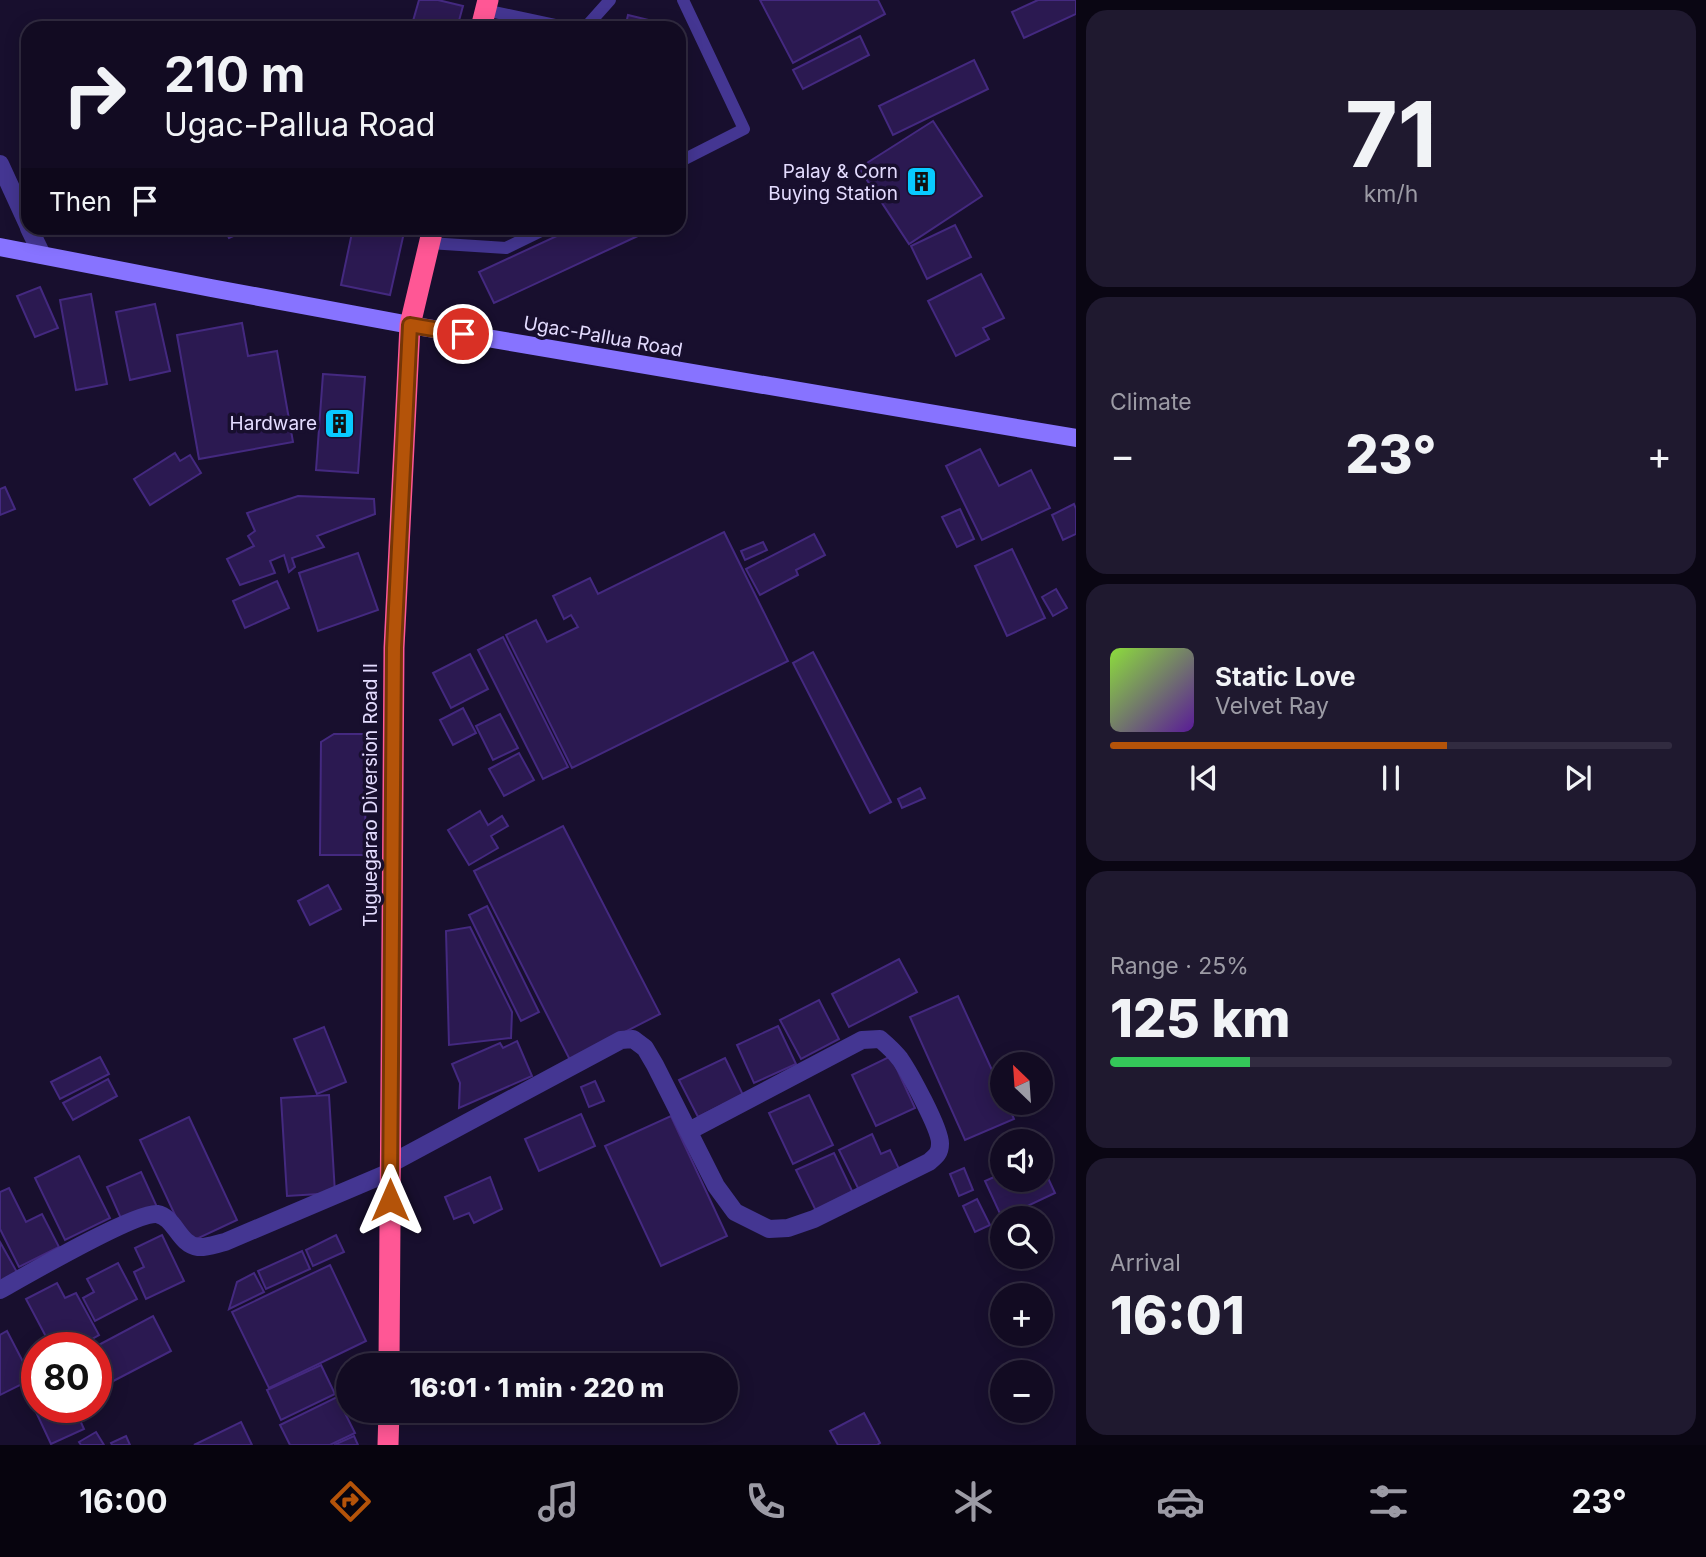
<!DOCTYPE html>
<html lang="en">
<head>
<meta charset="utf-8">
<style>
  :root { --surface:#120b22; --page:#1f192f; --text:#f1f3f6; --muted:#9c9ba5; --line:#312b40; --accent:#b45309 }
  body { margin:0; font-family:Inter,sans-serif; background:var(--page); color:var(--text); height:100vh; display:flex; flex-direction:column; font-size:26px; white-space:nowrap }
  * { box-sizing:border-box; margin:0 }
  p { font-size:23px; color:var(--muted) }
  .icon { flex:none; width:38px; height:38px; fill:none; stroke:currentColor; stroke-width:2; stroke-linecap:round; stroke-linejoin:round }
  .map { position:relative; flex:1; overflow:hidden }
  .details { display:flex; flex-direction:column; gap:10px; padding:10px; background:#0a0613; width:630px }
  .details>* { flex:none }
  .top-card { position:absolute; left:21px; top:21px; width:665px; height:214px; border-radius:21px; box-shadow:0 4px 18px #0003,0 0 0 2px var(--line); background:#120b22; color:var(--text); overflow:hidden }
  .needle { width:46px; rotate:335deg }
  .controls { position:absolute; left:990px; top:1052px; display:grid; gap:14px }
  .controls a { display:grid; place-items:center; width:63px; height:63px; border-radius:50%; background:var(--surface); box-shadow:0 4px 18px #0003,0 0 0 2px var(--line); font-size:35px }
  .speed { position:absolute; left:21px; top:1332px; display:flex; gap:14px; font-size:35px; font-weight:700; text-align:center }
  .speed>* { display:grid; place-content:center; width:91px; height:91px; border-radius:50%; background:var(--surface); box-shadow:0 4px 18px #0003,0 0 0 2px var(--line); line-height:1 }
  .speed .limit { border:10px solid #d22; background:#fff; color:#111 }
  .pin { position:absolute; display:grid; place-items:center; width:60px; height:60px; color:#fff; margin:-30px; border:4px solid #fff; border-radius:50%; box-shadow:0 2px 7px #0007 }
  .me { position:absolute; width:77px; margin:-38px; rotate:0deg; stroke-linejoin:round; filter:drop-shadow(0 0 5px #0008) }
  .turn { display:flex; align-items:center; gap:24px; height:147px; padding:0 28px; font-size:32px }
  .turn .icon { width:91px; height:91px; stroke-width:2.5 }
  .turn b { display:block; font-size:49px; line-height:60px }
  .then { display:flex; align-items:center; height:66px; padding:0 28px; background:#0003; gap:14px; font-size:26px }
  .big { font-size:52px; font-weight:800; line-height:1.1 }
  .details .widget { flex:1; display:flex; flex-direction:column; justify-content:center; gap:10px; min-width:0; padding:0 24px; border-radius:21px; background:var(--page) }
  .details .dial { align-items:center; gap:0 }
  .dial b { font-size:91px; line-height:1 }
  .song { display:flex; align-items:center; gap:21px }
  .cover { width:84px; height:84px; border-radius:10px; background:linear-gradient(135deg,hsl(90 70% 55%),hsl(270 70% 35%)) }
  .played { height:7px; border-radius:4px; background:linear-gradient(90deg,var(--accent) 60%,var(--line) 60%) }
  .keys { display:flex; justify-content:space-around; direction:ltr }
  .heat { display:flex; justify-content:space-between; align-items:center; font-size:38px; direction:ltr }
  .charge { height:10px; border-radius:5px; background:linear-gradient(90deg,#34c759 25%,var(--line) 0) }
  .trip { position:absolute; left:336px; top:1353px; width:402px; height:70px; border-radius:35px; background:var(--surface); box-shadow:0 4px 18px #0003,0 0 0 2px var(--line); font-weight:800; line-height:70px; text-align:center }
  .tab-bar { display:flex; height:112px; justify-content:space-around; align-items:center; background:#07040e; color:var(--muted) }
  .tab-bar .icon { width:49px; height:49px }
  .tab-bar .on { color:var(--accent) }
  .tab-bar b { font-size:32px; color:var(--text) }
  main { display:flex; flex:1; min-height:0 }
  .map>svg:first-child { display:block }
</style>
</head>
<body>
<main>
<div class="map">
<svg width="1076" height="1445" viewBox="0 0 1076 1445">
  <rect width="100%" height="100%" fill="#180f2e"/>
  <g fill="#2b1951" stroke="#442980" stroke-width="2">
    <polygon points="419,0 438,0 463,6 457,28 411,28"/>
    <polygon points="760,0 878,0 885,14 793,63"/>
    <polygon points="1038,0 1076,0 1076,14 1024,38 1012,12"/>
    <polygon points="628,15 661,23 660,28 625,28"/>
    <polygon points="860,36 869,55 803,89 793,70"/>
    <polygon points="974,60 988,89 893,135 879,106"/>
    <polygon points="933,121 982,196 909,244 859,168"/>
    <polygon points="955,225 971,257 927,279 911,246"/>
    <polygon points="224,228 252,228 229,238"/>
    <polygon points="353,228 405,228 390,295 341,285"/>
    <polygon points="574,228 655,228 494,303 479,272"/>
    <polygon points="981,274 1004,318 983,328 989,339 956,356 928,301"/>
    <polygon points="40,287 58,328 35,337 17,296"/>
    <polygon points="91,294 107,384 76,390 60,300"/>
    <polygon points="155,304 170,371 130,380 116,312"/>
    <polygon points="242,323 248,356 277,351 293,442 199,459 177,335"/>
    <polygon points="323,374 365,377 358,473 316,470"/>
    <polygon points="980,449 999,486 1031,470 1050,508 982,540 946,466"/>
    <polygon points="175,453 180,461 190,455 201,473 150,505 134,479"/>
    <polygon points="5,487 15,509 0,515 0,489"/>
    <polygon points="298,496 374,499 375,514 317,536 324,547 292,558 295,567 289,572 284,555 270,561 275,573 240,585 227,559 254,546 248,536 255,531 247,513"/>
    <polygon points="1074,504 1076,509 1076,534 1063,540 1052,515"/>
    <polygon points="960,509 974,539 957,547 942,517"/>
    <polygon points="724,532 788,661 572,768 506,635 536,620 547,642 578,627 571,615 564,619 553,596 590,578 598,594"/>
    <polygon points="814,534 825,555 796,570 798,575 760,595 746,569"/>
    <polygon points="763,542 767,550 745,560 741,551"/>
    <polygon points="1012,549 1045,618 1007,636 975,566"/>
    <polygon points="358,553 378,610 318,631 299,573"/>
    <polygon points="277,581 289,608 245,628 233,601"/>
    <polygon points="1056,589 1067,608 1053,616 1042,597"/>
    <polygon points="503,637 568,767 543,779 478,650"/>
    <polygon points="813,652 891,802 870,813 793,663"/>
    <polygon points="470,654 488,689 451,708 433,673"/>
    <polygon points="463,708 476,733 453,745 440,720"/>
    <polygon points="500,714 518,748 493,760 476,726"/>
    <polygon points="334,734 366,734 365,855 320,855 321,742"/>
    <polygon points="519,753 534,780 504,796 489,769"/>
    <polygon points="920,788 925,798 902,808 898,799"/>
    <polygon points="480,811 488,825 502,816 508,826 491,836 498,848 469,865 448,830"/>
    <polygon points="563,826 660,1014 570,1060 474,871"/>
    <polygon points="328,885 341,909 310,925 298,901"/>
    <polygon points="487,906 539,1012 521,1021 469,915"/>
    <polygon points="470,927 512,1012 511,1038 449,1045 446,931"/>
    <polygon points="899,959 917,992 849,1027 832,994"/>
    <polygon points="958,996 1003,1094 1003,1102 1007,1102 1014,1119 965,1140 910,1017"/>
    <polygon points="819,1000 839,1039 801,1059 780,1020"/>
    <polygon points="778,1026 796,1064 754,1083 737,1045"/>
    <polygon points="324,1027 346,1082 317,1094 294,1039"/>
    <polygon points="517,1041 532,1076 459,1108 460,1083 452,1064 500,1043 503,1048"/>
    <polygon points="891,1056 915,1108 876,1126 852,1075"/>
    <polygon points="100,1057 109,1074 60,1099 51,1082"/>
    <polygon points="725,1058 743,1095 698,1117 679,1080"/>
    <polygon points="108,1079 117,1096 73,1120 63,1103"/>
    <polygon points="595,1081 604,1101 589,1107 581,1087"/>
    <polygon points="329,1095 335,1193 287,1196 281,1098"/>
    <polygon points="809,1095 833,1145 793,1164 769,1113"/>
    <polygon points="581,1114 595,1146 539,1171 525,1139"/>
    <polygon points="671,1116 727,1236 661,1266 605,1146"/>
    <polygon points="189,1117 237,1220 188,1243 140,1140"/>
    <polygon points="872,1134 881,1154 890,1150 900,1171 861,1194 839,1150"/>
    <polygon points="834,1153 854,1195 817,1213 796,1170"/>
    <polygon points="79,1156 110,1218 65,1240 35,1178"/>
    <polygon points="1041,1163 1055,1193 1002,1218 985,1181 1003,1173 1003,1180 1041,1180"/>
    <polygon points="964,1168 973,1190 959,1196 950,1174"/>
    <polygon points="141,1172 157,1207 123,1223 107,1187"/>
    <polygon points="490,1177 502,1209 474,1223 469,1213 454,1219 445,1197"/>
    <polygon points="9,1188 26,1222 42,1214 59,1247 19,1267 0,1229 0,1192"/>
    <polygon points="977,1199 990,1225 975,1232 963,1206"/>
    <polygon points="162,1235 184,1281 146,1299 134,1272 144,1267 135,1248"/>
    <polygon points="336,1235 344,1252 313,1266 306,1250"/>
    <polygon points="0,1242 18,1274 0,1284"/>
    <polygon points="302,1251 310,1269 266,1289 258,1271"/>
    <polygon points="118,1263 137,1299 95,1321 83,1298 94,1292 87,1279"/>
    <polygon points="330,1265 366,1341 269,1388 232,1312"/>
    <polygon points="254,1273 264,1292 229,1309 237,1282"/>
    <polygon points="57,1283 65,1298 76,1293 99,1335 76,1348 52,1348 26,1299"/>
    <polygon points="153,1316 171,1351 96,1390 96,1348 93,1348"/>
    <polygon points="7,1331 32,1379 0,1395 0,1335"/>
    <polygon points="321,1365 335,1394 281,1420 267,1390"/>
    <polygon points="37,1394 37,1407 74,1407 84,1429 51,1444 29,1397"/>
    <polygon points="337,1397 355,1433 330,1445 290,1445 280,1425"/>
    <polygon points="864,1413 880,1443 877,1445 838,1445 830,1431"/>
    <polygon points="241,1422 252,1445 194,1445"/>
    <polygon points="96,1432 104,1445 81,1445 79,1442"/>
    <polygon points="126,1436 130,1445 112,1445 111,1443"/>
    <polygon points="354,1436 358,1445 334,1445"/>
  </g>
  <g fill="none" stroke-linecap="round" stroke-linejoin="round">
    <g stroke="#443692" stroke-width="12">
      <polyline points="485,10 570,28"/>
      <polyline points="585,28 610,0"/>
      <polyline points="679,162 744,129 683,0"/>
      <polyline points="429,243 506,248 547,228"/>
    </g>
    <g stroke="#443692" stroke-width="18">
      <polyline points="0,164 28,225"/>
      <polyline points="29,228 42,255"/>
      <path d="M390,1164L621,1040L633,1039L645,1048L655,1065L716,1186L735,1212L769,1229L788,1228L814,1219L929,1162C936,1156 940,1153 940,1144C941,1130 909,1072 900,1059C894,1051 887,1045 880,1039L862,1040L689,1131"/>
      <path d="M0,1290C25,1276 135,1212 157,1214C175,1217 179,1245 198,1247C206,1248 216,1244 225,1242L390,1172"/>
    </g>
    <polyline stroke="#8773ff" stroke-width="18" points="0,247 211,288 410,325 1076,438"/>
    <g stroke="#ff5795" stroke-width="21">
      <polyline points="481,28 488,0"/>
      <polyline points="389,1365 394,648 410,325 433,228"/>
      <polyline points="388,1445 389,1410"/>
    </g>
  </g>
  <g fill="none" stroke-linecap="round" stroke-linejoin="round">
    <defs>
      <polyline id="route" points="390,1200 394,648 410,325 463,334"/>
    </defs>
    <use href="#route" stroke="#753606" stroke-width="18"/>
    <use href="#route" stroke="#b45309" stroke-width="12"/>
  </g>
  <defs>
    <symbol id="building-square" viewBox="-11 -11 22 22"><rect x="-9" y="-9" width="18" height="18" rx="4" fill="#08caff" stroke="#180f2e"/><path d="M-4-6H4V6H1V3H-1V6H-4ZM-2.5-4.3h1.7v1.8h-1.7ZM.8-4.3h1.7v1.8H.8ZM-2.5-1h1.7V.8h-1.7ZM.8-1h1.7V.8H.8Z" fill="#111"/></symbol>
  </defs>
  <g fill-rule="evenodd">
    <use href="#building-square" x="904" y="164" width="35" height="35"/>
    <use href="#building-square" x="322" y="406" width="35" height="35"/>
  </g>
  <g text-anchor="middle" stroke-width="7" stroke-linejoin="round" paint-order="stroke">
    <g font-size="19" fill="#e4dcff" stroke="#180f2e" text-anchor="end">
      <text x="898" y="178">Palay &amp; Corn<tspan x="898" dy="22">Buying Station</tspan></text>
      <text x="317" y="430">Hardware</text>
    </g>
    <g font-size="19" fill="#e4dcff" stroke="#180f2e">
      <text transform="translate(603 336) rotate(10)" y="7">Ugac-Pallua Road</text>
      <text transform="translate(370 795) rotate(-90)" y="7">Tuguegarao Diversion Road Ⅱ</text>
    </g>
  </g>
</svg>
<div class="controls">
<a><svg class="needle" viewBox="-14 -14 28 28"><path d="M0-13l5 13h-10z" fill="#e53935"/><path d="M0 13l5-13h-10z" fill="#9c9ba5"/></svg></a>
<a><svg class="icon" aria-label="sound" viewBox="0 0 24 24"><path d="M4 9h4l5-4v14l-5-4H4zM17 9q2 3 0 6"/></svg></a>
<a><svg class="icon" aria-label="search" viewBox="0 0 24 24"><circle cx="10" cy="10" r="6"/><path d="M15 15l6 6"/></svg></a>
<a>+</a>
<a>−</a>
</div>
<div class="speed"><div class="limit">80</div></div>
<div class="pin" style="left:463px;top:334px;background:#d93025"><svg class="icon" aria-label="arrive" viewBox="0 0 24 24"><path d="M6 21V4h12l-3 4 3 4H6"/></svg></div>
<svg class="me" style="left:390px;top:1200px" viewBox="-20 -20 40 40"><path d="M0-17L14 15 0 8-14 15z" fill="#b45309" stroke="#fff" stroke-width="4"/></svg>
<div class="trip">16:01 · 1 min · 220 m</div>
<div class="top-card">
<div class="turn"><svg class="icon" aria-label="right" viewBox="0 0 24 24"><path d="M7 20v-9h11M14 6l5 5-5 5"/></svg><div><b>210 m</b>Ugac-Pallua Road</div></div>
<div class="then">Then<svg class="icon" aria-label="arrive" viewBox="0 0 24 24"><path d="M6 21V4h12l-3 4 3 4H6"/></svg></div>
</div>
</div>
<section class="details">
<div class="widget dial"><b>71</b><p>km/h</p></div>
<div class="widget"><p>Climate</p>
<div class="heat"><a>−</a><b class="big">23°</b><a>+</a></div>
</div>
<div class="widget">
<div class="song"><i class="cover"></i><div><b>Static Love</b><p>Velvet Ray</p></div></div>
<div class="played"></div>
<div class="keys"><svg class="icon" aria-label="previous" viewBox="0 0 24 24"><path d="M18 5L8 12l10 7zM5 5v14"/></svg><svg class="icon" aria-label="pause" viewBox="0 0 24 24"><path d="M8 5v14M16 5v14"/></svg><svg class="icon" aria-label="next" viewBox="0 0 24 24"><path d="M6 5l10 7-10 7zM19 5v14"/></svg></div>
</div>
<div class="widget"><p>Range · 25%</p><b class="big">125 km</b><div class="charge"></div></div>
<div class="widget"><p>Arrival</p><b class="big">16:01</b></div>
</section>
</main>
<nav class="tab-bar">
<b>16:00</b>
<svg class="icon on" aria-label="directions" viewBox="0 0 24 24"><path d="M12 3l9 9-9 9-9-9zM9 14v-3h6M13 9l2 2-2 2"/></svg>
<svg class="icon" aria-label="music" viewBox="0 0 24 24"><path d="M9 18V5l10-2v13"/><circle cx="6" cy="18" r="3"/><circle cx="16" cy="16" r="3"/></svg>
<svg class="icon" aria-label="phone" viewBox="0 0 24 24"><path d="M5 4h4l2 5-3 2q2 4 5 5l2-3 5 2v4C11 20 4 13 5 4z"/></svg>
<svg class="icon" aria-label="climate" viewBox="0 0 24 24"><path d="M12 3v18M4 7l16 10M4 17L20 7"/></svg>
<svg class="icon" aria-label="car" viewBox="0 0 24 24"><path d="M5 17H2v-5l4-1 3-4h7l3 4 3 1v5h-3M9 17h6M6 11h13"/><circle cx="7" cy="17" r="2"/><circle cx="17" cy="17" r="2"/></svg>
<svg class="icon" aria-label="filters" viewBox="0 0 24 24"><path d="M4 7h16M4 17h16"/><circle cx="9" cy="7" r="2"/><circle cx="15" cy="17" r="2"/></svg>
<b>23°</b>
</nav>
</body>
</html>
